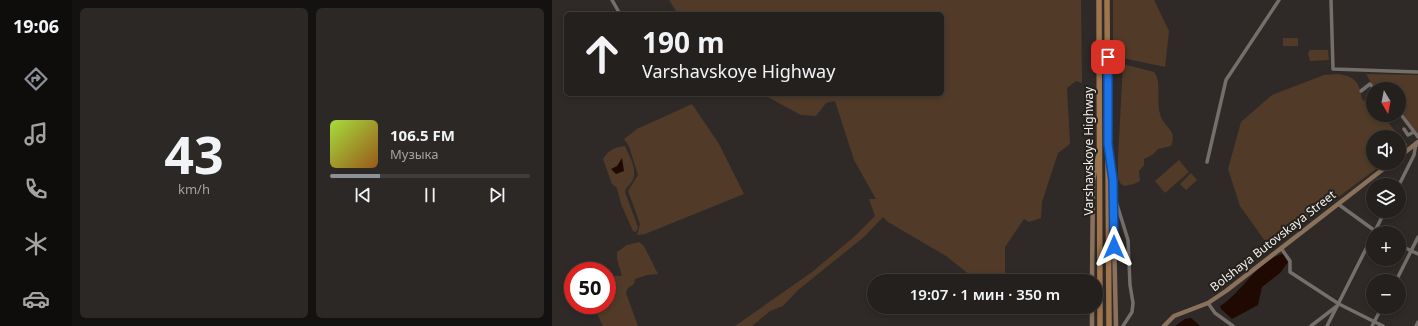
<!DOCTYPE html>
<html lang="ru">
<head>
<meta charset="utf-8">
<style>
  :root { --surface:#23201d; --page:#2b2826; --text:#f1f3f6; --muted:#a3a3a4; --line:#403e3b; --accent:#8c9099 }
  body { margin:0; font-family:"Noto Sans",sans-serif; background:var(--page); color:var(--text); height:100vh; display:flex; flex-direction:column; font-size:15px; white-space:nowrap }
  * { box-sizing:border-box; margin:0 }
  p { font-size:13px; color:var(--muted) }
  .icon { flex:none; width:22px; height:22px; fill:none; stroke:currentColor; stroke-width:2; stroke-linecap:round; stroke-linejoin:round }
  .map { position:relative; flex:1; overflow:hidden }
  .details { display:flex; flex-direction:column; gap:8px; padding:8px; background:#131210; width:480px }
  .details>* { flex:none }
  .hud { position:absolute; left:12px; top:12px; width:380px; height:84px; border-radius:6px; box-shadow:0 2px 6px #0003,0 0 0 1px var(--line); background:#23201d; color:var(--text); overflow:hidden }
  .needle { width:26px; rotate:170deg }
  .buttons { position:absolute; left:814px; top:82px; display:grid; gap:8px }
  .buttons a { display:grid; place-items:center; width:40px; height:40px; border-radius:50%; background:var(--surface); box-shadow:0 2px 6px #0003,0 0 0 1px var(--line); font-size:20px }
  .speed { position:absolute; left:12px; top:262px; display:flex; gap:8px; font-size:20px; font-weight:700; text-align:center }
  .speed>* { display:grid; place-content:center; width:52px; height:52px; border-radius:50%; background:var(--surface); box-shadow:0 2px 6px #0003,0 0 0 1px var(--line); line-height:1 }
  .speed .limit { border:6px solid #d22; background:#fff; color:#111 }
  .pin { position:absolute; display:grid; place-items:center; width:34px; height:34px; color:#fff; margin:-17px; border-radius:8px; box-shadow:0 2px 6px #0006 }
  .me { position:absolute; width:44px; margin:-22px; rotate:0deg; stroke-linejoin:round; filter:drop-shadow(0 0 3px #0008) }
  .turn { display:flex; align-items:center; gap:14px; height:84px; padding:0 12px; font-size:18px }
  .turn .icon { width:52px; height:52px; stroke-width:2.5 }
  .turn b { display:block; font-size:28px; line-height:34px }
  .details .widget { flex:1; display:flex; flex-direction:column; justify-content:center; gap:6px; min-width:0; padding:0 14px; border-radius:6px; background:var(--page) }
  .details .dial { align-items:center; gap:0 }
  .dial b { font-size:52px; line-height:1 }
  .song { display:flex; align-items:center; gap:12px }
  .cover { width:48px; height:48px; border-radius:6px; background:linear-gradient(135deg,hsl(80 70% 55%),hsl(30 70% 35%)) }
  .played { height:4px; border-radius:2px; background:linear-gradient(90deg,var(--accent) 25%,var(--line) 25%) }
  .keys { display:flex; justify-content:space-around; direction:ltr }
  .details .tiles { flex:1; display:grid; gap:8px; grid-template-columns:repeat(2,1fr) }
  .trip { position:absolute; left:315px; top:274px; width:236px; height:40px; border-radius:20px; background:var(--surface); box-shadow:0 2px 6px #0003,0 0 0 1px var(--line); font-weight:600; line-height:40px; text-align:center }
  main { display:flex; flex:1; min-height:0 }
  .tab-bar { display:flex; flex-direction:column; width:72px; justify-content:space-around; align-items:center; background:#0e0d0c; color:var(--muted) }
  .tab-bar .icon { width:28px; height:28px }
  .tab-bar .current { color:var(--accent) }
  .tab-bar b { font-size:18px; color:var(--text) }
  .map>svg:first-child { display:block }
</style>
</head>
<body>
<main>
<nav class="tab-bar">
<b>19:06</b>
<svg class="icon current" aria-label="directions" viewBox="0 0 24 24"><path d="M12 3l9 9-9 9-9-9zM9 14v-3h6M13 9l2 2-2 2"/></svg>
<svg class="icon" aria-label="music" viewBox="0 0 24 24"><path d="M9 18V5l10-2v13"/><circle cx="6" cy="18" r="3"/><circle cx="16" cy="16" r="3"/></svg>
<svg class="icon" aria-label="phone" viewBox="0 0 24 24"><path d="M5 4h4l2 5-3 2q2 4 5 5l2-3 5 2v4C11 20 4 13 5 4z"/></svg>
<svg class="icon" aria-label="climate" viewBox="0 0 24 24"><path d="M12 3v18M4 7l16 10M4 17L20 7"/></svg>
<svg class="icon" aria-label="car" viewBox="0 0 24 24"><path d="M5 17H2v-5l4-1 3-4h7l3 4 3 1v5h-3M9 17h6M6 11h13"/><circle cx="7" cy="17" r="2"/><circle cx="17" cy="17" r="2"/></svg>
</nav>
<section class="details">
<div class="tiles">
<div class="widget dial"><b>43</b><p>km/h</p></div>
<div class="widget">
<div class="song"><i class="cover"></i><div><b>106.5 FM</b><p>Музыка</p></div></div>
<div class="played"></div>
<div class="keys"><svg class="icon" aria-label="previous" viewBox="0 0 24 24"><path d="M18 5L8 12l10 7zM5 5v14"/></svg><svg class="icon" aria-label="pause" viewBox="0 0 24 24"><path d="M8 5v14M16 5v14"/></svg><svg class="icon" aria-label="next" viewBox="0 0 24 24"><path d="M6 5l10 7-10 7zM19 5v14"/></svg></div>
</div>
</div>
</section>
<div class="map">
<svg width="866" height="326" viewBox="0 0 866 326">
  <rect width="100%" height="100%" fill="#2f2a27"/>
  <g fill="#513b28">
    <polygon points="117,0 529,0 530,83 524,81 515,88 518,144 506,153 490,202 489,218 477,222 472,219 453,247 453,273 418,275 394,256 336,222 331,217 312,237 246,290 231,306 218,311 200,326 183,326 260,272 303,236 323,216 317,199 324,199 302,160 283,101 274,103 264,116 249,115 210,94 390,94 390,14 126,14"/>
    <polygon points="561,0 602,0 617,31 613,67 561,56"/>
    <rect x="731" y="38" width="15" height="8"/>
    <polygon points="758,50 776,50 777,60 758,61 756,53"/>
    <path d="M571,64L602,72C610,83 604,99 608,114C612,129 626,129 619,146L606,149L600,155L592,159V165L587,171L588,181L582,184L572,186L568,183L566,178V158Z"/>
    <path d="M786,74C804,77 807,82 810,99L821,109V115H829L856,145L847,152V137H821V163H832L718,248L688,206L676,169L689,122L720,95L772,75Z"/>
    <polygon points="814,74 866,75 866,134 850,114 847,89 823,89"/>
    <polygon points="140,104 167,144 192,194 93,234 85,235 88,224 76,191 86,175 77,146 72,139 85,129"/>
    <path d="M73,146C79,160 90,176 74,188L73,192L86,227L84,232L81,231L69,204L65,188L60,184L51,159C57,150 62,147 73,146Z"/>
    <polygon points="627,160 637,172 613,193 603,181"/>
    <polygon points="639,173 645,180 634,190 628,184"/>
    <polygon points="87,242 92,246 106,274 95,275 83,279 82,284 76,288 74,293 86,326 51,326 41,305 55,305 55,276 70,276 65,259 65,252 75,245"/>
  </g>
  <g fill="#1f0900">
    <polygon points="70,158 72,171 64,174 59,169 65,166"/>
    <path d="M731,254L736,262L728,273L710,287L706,305L680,319L669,309L668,306C689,294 706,259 731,254Z"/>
    <polygon points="639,318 648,326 623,326 633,319"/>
  </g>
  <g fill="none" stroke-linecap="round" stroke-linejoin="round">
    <g stroke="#746f6b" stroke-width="3.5">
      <polyline points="60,0 68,14"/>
      <polyline points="779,0 781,69 866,72"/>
      <polyline points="809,91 818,84 822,89"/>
      <polyline points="847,112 866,137"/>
      <polyline points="852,129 856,135 862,132"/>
      <polyline points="655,162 674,80 727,0"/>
      <polyline points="847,185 862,155 864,143 866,145"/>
      <polyline points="562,195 576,240 578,285 581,303 580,312 571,326"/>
      <polyline points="786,204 826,233"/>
      <polyline points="823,231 833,211"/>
      <polyline points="847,245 866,254"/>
      <polyline points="729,248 738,261 738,272 787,304 831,326"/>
      <polyline points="844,281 866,237"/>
      <polyline points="656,303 663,313 681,326"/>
      <polyline points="759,326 785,306"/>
      <polyline points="775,326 821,235"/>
      <polyline points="820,326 830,307"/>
      <polyline points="864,326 866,322"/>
    </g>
    <g stroke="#89715b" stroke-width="4.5">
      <polyline points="847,157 866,142"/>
      <polyline points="558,158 561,190 564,326"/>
      <polyline points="540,281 541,181 546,156"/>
      <polyline points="540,307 540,326"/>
      <polyline points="612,326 622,316 656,303 674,291 839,163"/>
    </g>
    <g stroke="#9d744c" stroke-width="5.5">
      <polyline points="547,0 548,326"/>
      <polyline points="555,0 557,326"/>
    </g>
  </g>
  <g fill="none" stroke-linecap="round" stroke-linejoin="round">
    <defs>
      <polyline id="route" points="556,57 556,144 561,180 562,247"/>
    </defs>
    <use href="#route" stroke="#114b97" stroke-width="10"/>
    <use href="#route" stroke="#1a73e8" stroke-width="7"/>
  </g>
  <g text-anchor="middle" stroke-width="4" stroke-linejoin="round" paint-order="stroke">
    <g font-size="12" fill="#f4f1ef" stroke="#25211d">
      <text transform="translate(537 151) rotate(-90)" y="4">Varshavskoye Highway</text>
      <text transform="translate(721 241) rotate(-38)" y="4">Bolshaya Butovskaya Street</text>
    </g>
  </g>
</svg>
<div class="buttons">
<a><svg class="needle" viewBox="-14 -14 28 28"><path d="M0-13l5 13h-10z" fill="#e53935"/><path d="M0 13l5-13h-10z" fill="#a3a3a4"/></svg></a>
<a><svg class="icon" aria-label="sound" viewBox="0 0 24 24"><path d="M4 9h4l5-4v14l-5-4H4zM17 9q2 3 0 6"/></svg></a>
<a><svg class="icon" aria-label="layers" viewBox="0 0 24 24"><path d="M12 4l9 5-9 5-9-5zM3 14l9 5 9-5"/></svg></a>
<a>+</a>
<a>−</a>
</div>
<div class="speed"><div class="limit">50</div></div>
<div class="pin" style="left:556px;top:57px;background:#d93025"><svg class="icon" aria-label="arrive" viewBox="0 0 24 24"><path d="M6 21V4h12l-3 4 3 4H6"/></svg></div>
<svg class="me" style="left:562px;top:247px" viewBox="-20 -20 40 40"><path d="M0-17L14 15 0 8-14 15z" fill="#1a73e8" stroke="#fff" stroke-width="4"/></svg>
<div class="trip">19:07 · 1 мин · 350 m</div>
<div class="hud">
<div class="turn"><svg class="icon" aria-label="ahead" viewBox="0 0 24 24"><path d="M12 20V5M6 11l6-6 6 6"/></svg><div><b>190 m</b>Varshavskoye Highway</div></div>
</div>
</div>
</main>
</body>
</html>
